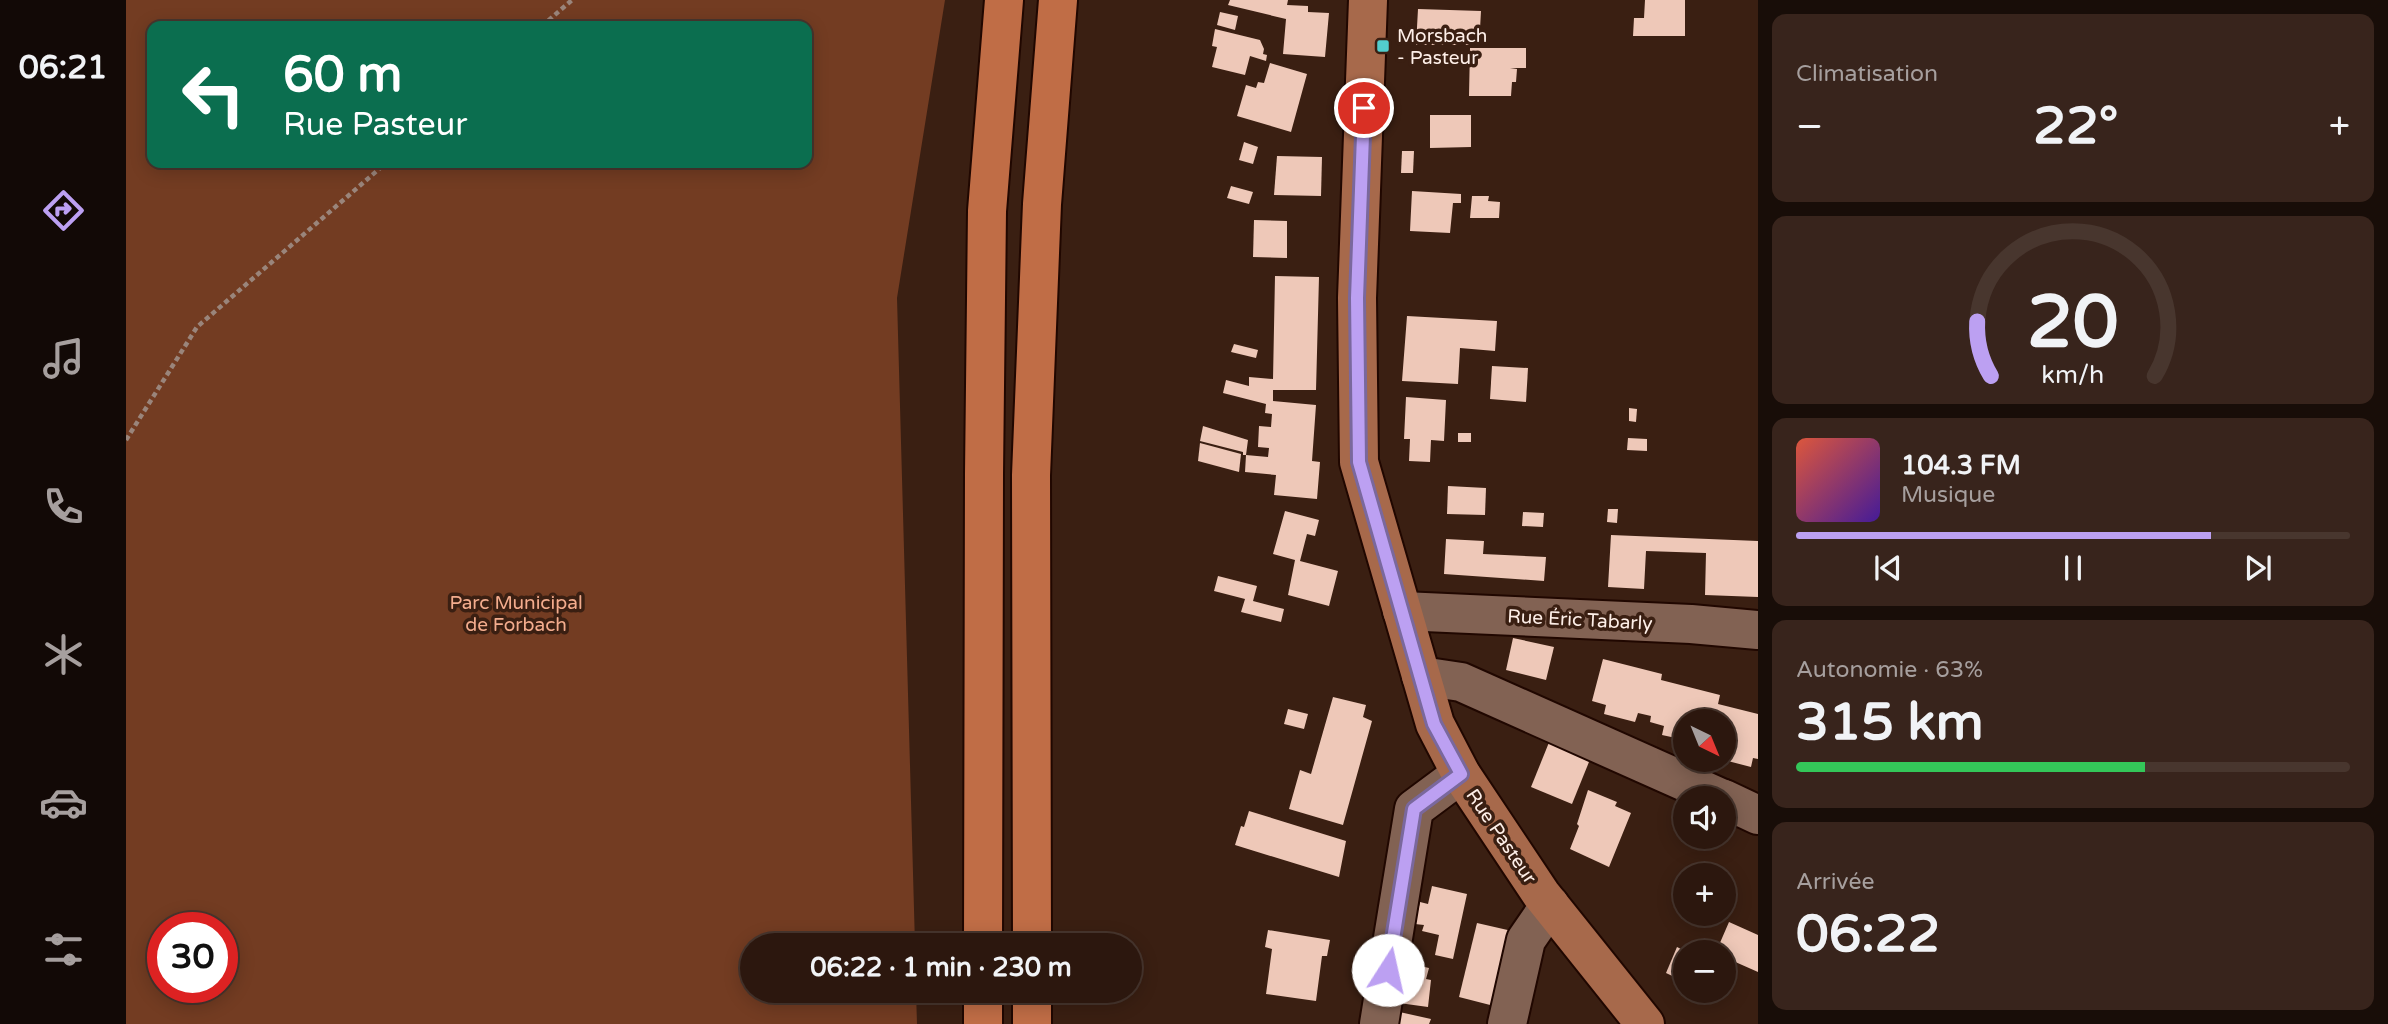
<!DOCTYPE html>
<html lang="fr">
<head>
<meta charset="utf-8">
<style>
  :root { --surface:#2c170e; --page:#38241c; --text:#f1f3f6; --muted:#a69f9e; --line:#48362e; --accent:#bca0f2 }
  body { margin:0; font-family:"Varela Round",sans-serif; background:var(--page); color:var(--text); height:100vh; display:flex; flex-direction:column; font-size:26px; white-space:nowrap }
  * { box-sizing:border-box; margin:0 }
  p { font-size:23px; color:var(--muted) }
  .icon { flex:none; width:38px; height:38px; fill:none; stroke:currentColor; stroke-width:2; stroke-linecap:round; stroke-linejoin:round }
  .map { position:relative; flex:1; overflow:hidden }
  .details { display:flex; flex-direction:column; gap:14px; padding:14px; background:#180d08; width:630px }
  .details>* { flex:none }
  .banner { position:absolute; left:21px; top:21px; width:665px; height:147px; border-radius:14px; box-shadow:0 4px 18px #0003,0 0 0 2px var(--line); background:#0b6e4f; color:#fff; overflow:hidden }
  .needle { width:46px; rotate:137deg }
  .tools { position:absolute; left:1547px; top:709px; display:grid; gap:14px }
  .tools a { display:grid; place-items:center; width:63px; height:63px; border-radius:50%; background:var(--surface); box-shadow:0 4px 18px #0003,0 0 0 2px var(--line); font-size:35px }
  .speed { position:absolute; left:21px; top:912px; display:flex; gap:14px; font-size:35px; font-weight:700; text-align:center }
  .speed>* { display:grid; place-content:center; width:91px; height:91px; border-radius:50%; background:var(--surface); box-shadow:0 4px 18px #0003,0 0 0 2px var(--line); line-height:1 }
  .speed .limit { border:10px solid #d22; background:#fff; color:#111 }
  .pin { position:absolute; display:grid; place-items:center; width:60px; height:60px; color:#fff; margin:-30px; border:4px solid #fff; border-radius:50%; box-shadow:0 2px 7px #0007 }
  .me { position:absolute; width:77px; margin:-38px; rotate:10deg; stroke-linejoin:round; filter:drop-shadow(0 0 5px #0008) }
  .turn { display:flex; align-items:center; gap:24px; height:147px; padding:0 21px; font-size:32px }
  .turn .icon { width:91px; height:91px; stroke-width:2.5 }
  .turn b { display:block; font-size:49px; line-height:60px }
  .big { font-size:52px; font-weight:700; line-height:1.1 }
  .details .card { flex:1; display:flex; flex-direction:column; justify-content:center; gap:10px; min-width:0; padding:0 24px; border-radius:14px; background:var(--page) }
  .details .dial { align-items:center; gap:0 }
  .dial svg { height:182px; overflow:visible; fill:none; stroke:var(--line); stroke-width:7; stroke-linecap:round; text-anchor:middle }
  .dial text { fill:var(--text); stroke:none }
  .song { display:flex; align-items:center; gap:21px }
  .cover { width:84px; height:84px; border-radius:10px; background:linear-gradient(135deg,hsl(10 70% 55%),hsl(260 70% 35%)) }
  .played { height:7px; border-radius:4px; background:linear-gradient(90deg,var(--accent) 75%,var(--line) 75%) }
  .keys { display:flex; justify-content:space-around; direction:ltr }
  .heat { display:flex; justify-content:space-between; align-items:center; font-size:38px; direction:ltr }
  .charge { height:10px; border-radius:5px; background:linear-gradient(90deg,#34c759 63%,var(--line) 0) }
  .trip { position:absolute; left:614px; top:933px; width:402px; height:70px; border-radius:35px; background:var(--surface); box-shadow:0 4px 18px #0003,0 0 0 2px var(--line); font-weight:700; line-height:70px; text-align:center }
  main { display:flex; flex:1; min-height:0 }
  .tabs { display:flex; flex-direction:column; width:126px; justify-content:space-around; align-items:center; background:#120906; color:var(--muted) }
  .tabs .icon { width:49px; height:49px }
  .tabs .selected { color:var(--accent) }
  .tabs b { font-size:32px; color:var(--text) }
  .map>svg:first-child { display:block }
</style>
</head>
<body>
<main>
<nav class="tabs">
<b>06:21</b>
<svg class="icon selected" aria-label="directions" viewBox="0 0 24 24"><path d="M12 3l9 9-9 9-9-9zM9 14v-3h6M13 9l2 2-2 2"/></svg>
<svg class="icon" aria-label="music" viewBox="0 0 24 24"><path d="M9 18V5l10-2v13"/><circle cx="6" cy="18" r="3"/><circle cx="16" cy="16" r="3"/></svg>
<svg class="icon" aria-label="phone" viewBox="0 0 24 24"><path d="M5 4h4l2 5-3 2q2 4 5 5l2-3 5 2v4C11 20 4 13 5 4z"/></svg>
<svg class="icon" aria-label="climate" viewBox="0 0 24 24"><path d="M12 3v18M4 7l16 10M4 17L20 7"/></svg>
<svg class="icon" aria-label="car" viewBox="0 0 24 24"><path d="M5 17H2v-5l4-1 3-4h7l3 4 3 1v5h-3M9 17h6M6 11h13"/><circle cx="7" cy="17" r="2"/><circle cx="17" cy="17" r="2"/></svg>
<svg class="icon" aria-label="filters" viewBox="0 0 24 24"><path d="M4 7h16M4 17h16"/><circle cx="9" cy="7" r="2"/><circle cx="15" cy="17" r="2"/></svg>
</nav>
<div class="map">
<svg width="1632" height="1024" viewBox="0 0 1632 1024">
  <rect width="100%" height="100%" fill="#3a1f12"/>
  <path fill="#733c22" fill-rule="evenodd" d="M0,0H819L771,298L789,945H626V990L790,991L791,1024H0ZM26,26H681V163H26ZM37,928H96V987H37Z"/>
  <g fill="#eec8b8">
    <polygon points="1104,0 1162,0 1161,5 1182,6 1182,12 1203,13 1199,57 1157,54 1160,19 1102,5"/>
    <polygon points="1519,0 1559,0 1559,36 1507,36 1508,18 1518,18"/>
    <polygon points="1292,9 1355,11 1354,29 1343,29 1343,45 1290,45"/>
    <polygon points="1094,12 1112,16 1109,30 1091,25"/>
    <polygon points="1089,29 1134,40 1138,49 1137,54 1141,55 1140,61 1124,56 1119,75 1086,67 1091,47 1086,46"/>
    <polygon points="1344,48 1400,48 1400,68 1384,68 1391,69 1390,82 1386,82 1385,96 1343,96"/>
    <polygon points="1144,63 1181,74 1165,132 1111,116 1120,85 1130,88 1132,82 1138,83"/>
    <polygon points="1304,115 1345,115 1345,147 1304,148"/>
    <polygon points="1118,142 1132,147 1127,164 1113,160"/>
    <polygon points="1276,151 1288,151 1287,173 1275,173"/>
    <polygon points="1151,156 1196,157 1195,196 1148,195"/>
    <polygon points="1105,186 1127,192 1123,204 1101,198"/>
    <polygon points="1286,191 1335,194 1335,203 1327,203 1324,233 1284,231"/>
    <polygon points="1346,196 1363,196 1362,201 1374,202 1373,218 1344,218"/>
    <polygon points="1128,220 1161,221 1161,258 1127,257"/>
    <polygon points="1149,276 1193,277 1190,390 1147,390 1147,401 1190,405 1186,461 1194,462 1191,499 1148,495 1150,475 1119,472 1120,455 1117,455 1117,452 1074,441 1077,426 1122,440 1120,455 1142,457 1143,448 1132,447 1133,426 1145,427 1146,414 1139,413 1140,404 1097,393 1100,380 1123,386 1123,377 1147,379"/>
    <polygon points="1281,316 1371,321 1369,351 1334,348 1332,384 1276,381"/>
    <polygon points="1108,344 1132,350 1130,358 1105,352"/>
    <polygon points="1366,366 1402,368 1400,402 1364,399"/>
    <polygon points="1280,397 1320,400 1318,441 1305,440 1304,462 1283,461 1284,439 1278,439"/>
    <polygon points="1503,408 1511,409 1510,422 1503,421"/>
    <rect x="1332" y="433" width="13" height="9"/>
    <polygon points="1502,438 1521,439 1521,451 1501,450"/>
    <polygon points="1074,443 1115,454 1113,472 1072,461"/>
    <polygon points="1322,486 1360,488 1359,515 1321,514"/>
    <polygon points="1482,509 1492,509 1491,523 1481,522"/>
    <polygon points="1159,511 1193,520 1189,536 1181,534 1174,561 1212,571 1203,606 1162,595 1169,560 1147,554"/>
    <polygon points="1397,512 1418,513 1417,527 1396,526"/>
    <polygon points="1485,535 1632,541 1632,597 1579,595 1580,553 1520,551 1518,589 1482,587"/>
    <polygon points="1320,539 1358,541 1357,554 1420,557 1418,581 1318,574"/>
    <polygon points="1092,576 1131,586 1127,601 1158,609 1155,622 1115,612 1119,599 1088,591"/>
    <polygon points="1387,638 1428,647 1420,680 1380,670"/>
    <polygon points="1477,659 1536,674 1535,680 1594,695 1592,704 1632,714 1632,759 1627,758 1625,767 1598,760 1598,721 1559,721 1559,740 1536,735 1538,726 1524,722 1525,716 1512,713 1509,722 1478,714 1480,705 1466,701"/>
    <polygon points="1207,697 1240,705 1237,717 1246,721 1217,825 1163,809 1174,770 1185,774"/>
    <polygon points="1162,709 1182,714 1178,729 1158,724"/>
    <polygon points="1426,735 1467,752 1446,804 1405,787"/>
    <polygon points="1462,790 1491,802 1489,806 1505,813 1483,867 1444,849 1453,826 1451,824"/>
    <polygon points="1123,811 1220,841 1213,877 1109,845 1115,826 1118,827"/>
    <polygon points="1306,886 1341,894 1327,959 1309,955 1313,935 1296,931 1298,925 1289,924 1294,902 1302,904"/>
    <polygon points="1603,922 1632,935 1632,972 1598,957 1598,952 1590,952"/>
    <polygon points="1351,923 1386,931 1368,1006 1333,997"/>
    <polygon points="1142,930 1204,940 1201,956 1196,956 1190,1001 1140,994 1146,949 1139,947"/>
    <polygon points="1551,947 1559,951 1559,982 1540,973"/>
    <polygon points="1277,962 1303,968 1300,979 1305,980 1302,1007 1273,1003"/>
    <polygon points="1269,1011 1305,1019 1303,1024 1266,1024"/>
  </g>
  <g fill="none" stroke-linecap="round" stroke-linejoin="round">
    <defs>
      <g id="minor">
        <polyline points="1276,611 1565,624 1632,630"/>
        <polyline points="1295,676 1335,682 1595,798"/>
        <polyline points="1598,799 1632,815"/>
        <polyline points="1253,1024 1288,809 1335,774"/>
        <polyline points="1381,1024 1400,940 1424,905"/>
      </g>
      <polyline id="major" points="1242,0 1231,298 1233,462 1309,724 1335,774 1415,894 1519,1024"/>
      <g id="highway">
        <polyline points="857,945 858,474 861,211 878,0"/>
        <polyline points="906,945 905,475 916,204 932,0"/>
        <polyline points="906,990 906,1024"/>
        <polyline points="857,1024 857,990"/>
      </g>
    </defs>
    <use href="#minor" stroke="#200700" stroke-width="42"/>
    <use href="#major" stroke="#200700" stroke-width="42"/>
    <use href="#highway" stroke="#200700" stroke-width="42"/>
    <g stroke="#9a857b" stroke-width="4.5" stroke-dasharray="5 3.5" stroke-linecap="butt">
      <polyline points="416,26 446,0"/>
      <polyline points="0,440 71,327 260,163"/>
    </g>
    <use href="#minor" stroke="#826253" stroke-width="38"/>
    <use href="#major" stroke="#a7694b" stroke-width="38"/>
    <use href="#highway" stroke="#c06d46" stroke-width="38"/>
  </g>
  <g fill="none" stroke-linecap="round" stroke-linejoin="round">
    <defs>
      <polyline id="route" points="1238,108 1231,298 1233,462 1308,724 1335,774 1288,809 1262,970"/>
    </defs>
    <use href="#route" stroke="#7a689d" stroke-width="18"/>
    <use href="#route" stroke="#bca0f2" stroke-width="12"/>
  </g>
  <rect fill="#52cdcd" stroke="#3a1f12" stroke-width="2.5" x="1250" y="39" width="14" height="14" rx="3.5"/>
  <g text-anchor="middle" stroke-width="7" stroke-linejoin="round" paint-order="stroke">
    <g font-size="19" fill="#feefe8" stroke="#3a1f12" text-anchor="start">
      <text x="1271" y="42">Morsbach<tspan x="1271" dy="22">- Pasteur</tspan></text>
    </g>
    <g font-size="19" fill="#f3ac8d" stroke="#3a1f12">
      <text x="390" y="609">Parc Municipal<tspan x="390" dy="22">de Forbach</tspan></text>
    </g>
    <g font-size="19" fill="#feefe8" stroke="#3a1f12">
      <text transform="translate(1454 619) rotate(3)" y="7">Rue Éric Tabarly</text>
      <text transform="translate(1376 836) rotate(56)" y="7">Rue Pasteur</text>
    </g>
  </g>
</svg>
<div class="tools">
<a><svg class="needle" viewBox="-14 -14 28 28"><path d="M0-13l5 13h-10z" fill="#e53935"/><path d="M0 13l5-13h-10z" fill="#a69f9e"/></svg></a>
<a><svg class="icon" aria-label="sound" viewBox="0 0 24 24"><path d="M4 9h4l5-4v14l-5-4H4zM17 9q2 3 0 6"/></svg></a>
<a>+</a>
<a>−</a>
</div>
<div class="speed"><div class="limit">30</div></div>
<div class="pin" style="left:1238px;top:108px;background:#d93025"><svg class="icon" aria-label="arrive" viewBox="0 0 24 24"><path d="M6 21V4h12l-3 4 3 4H6"/></svg></div>
<svg class="me" style="left:1262px;top:970px" viewBox="-20 -20 40 40"><circle r="19" fill="#fff"/><path d="M0-13L10 11 0 6-10 11z" fill="#bca0f2"/></svg>
<div class="trip">06:22 · 1 min · 230 m</div>
<div class="banner">
<div class="turn"><svg class="icon" aria-label="left" viewBox="0 0 24 24"><path d="M17 20v-9H6M10 6l-5 5 5 5"/></svg><div><b>60 m</b>Rue Pasteur</div></div>
</div>
</div>
<section class="details">
<div class="card"><p>Climatisation</p>
<div class="heat"><a>−</a><b class="big">22°</b><a>+</a></div>
</div>
<div class="card dial"><svg viewBox="0 0 100 80">
<path d="M14 69A42 42 0 1 1 86 69"/>
<path d="M14 69A42 42 0 0 1 8 45" stroke="#bca0f2"/>
<text x="50" y="56" font-size="32" font-weight="700">20</text>
<text x="50" y="72" font-size="11">km/h</text>
</svg></div>
<div class="card">
<div class="song"><i class="cover"></i><div><b>104.3 FM</b><p>Musique</p></div></div>
<div class="played"></div>
<div class="keys"><svg class="icon" aria-label="previous" viewBox="0 0 24 24"><path d="M18 5L8 12l10 7zM5 5v14"/></svg><svg class="icon" aria-label="pause" viewBox="0 0 24 24"><path d="M8 5v14M16 5v14"/></svg><svg class="icon" aria-label="next" viewBox="0 0 24 24"><path d="M6 5l10 7-10 7zM19 5v14"/></svg></div>
</div>
<div class="card"><p>Autonomie · 63%</p><b class="big">315 km</b><div class="charge"></div></div>
<div class="card"><p>Arrivée</p><b class="big">06:22</b></div>
</section>
</main>
</body>
</html>
